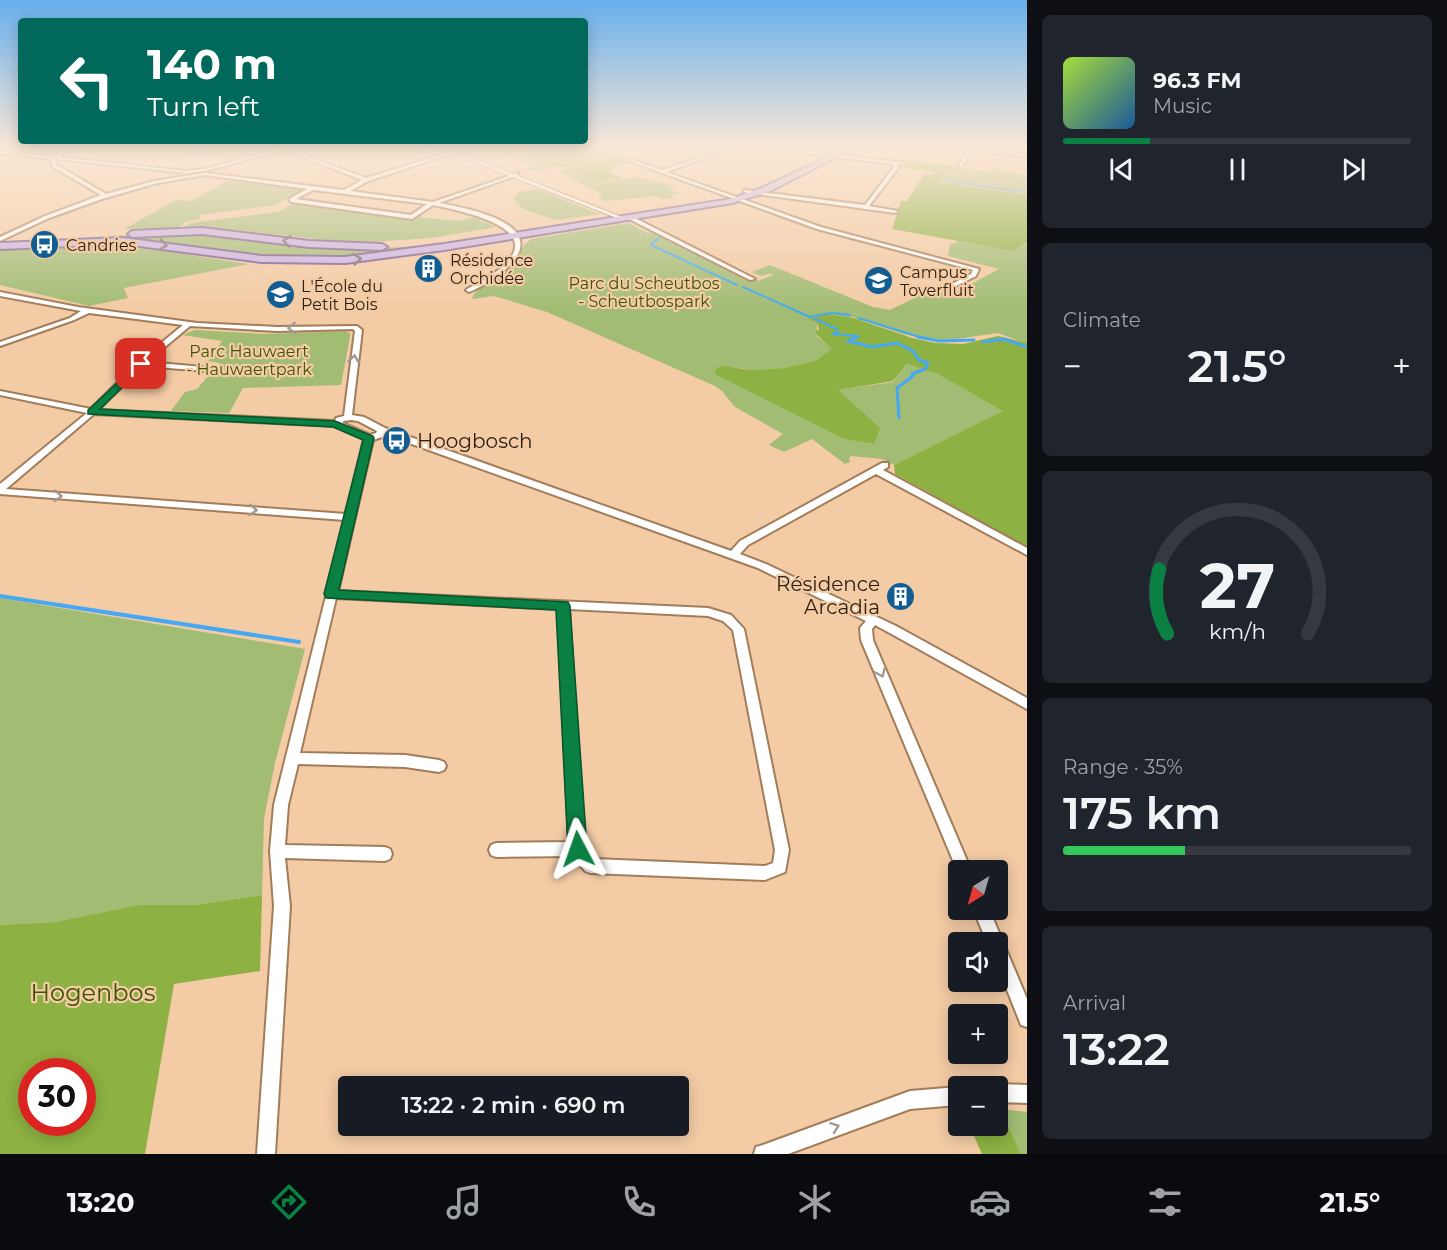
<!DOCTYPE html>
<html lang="en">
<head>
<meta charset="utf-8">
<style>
  :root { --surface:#171b24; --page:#20242c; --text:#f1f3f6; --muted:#9ea1a6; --line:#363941; --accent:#0b8043 }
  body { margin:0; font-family:Montserrat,sans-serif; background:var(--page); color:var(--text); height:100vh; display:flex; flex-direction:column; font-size:22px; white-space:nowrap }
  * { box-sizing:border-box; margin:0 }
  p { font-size:20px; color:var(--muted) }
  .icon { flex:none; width:33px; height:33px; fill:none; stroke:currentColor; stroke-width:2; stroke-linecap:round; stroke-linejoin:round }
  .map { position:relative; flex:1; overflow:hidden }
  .side { display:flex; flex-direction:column; gap:15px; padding:15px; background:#0d0f14; width:420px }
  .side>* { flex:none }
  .hud { position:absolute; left:18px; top:18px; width:570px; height:126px; border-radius:6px; box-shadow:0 3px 15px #0003; background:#00695c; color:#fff; overflow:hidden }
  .needle { width:39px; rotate:217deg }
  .buttons { position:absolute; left:948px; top:860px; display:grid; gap:12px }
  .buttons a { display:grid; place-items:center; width:60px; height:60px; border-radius:6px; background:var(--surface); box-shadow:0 3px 15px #0003; font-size:30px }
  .speed { position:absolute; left:18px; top:1058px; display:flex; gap:12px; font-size:30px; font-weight:700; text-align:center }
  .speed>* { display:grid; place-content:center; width:78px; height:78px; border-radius:50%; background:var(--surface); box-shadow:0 3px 15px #0003; line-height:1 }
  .speed .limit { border:9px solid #d22; background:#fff; color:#111 }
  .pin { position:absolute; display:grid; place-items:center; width:51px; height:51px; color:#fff; margin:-26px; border-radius:12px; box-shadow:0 3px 9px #0006 }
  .me { position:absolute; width:66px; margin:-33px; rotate:356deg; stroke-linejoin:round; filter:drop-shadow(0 0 4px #0008) }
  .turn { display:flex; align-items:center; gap:21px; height:126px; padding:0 30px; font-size:27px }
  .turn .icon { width:78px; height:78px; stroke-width:2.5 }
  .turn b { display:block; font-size:42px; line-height:51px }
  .big { font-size:45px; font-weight:600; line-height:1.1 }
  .side .card { flex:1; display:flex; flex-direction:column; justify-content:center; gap:9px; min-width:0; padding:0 21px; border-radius:9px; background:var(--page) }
  .side .dial { align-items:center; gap:0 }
  .dial svg { height:156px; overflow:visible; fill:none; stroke:var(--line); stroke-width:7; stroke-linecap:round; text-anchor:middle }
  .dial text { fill:var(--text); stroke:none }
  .song { display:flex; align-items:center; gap:18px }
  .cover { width:72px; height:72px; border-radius:9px; background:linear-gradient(135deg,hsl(80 70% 55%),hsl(210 70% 35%)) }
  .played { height:6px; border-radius:3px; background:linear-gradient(90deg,var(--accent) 25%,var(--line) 25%) }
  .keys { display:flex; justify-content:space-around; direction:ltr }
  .heat { display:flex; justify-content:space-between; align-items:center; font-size:33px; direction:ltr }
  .charge { height:9px; border-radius:4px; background:linear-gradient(90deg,#34c759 35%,var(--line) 0) }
  .trip { position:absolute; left:338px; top:1076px; width:351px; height:60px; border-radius:6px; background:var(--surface); box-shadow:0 3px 15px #0003; font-weight:600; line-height:60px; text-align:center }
  .tab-bar { display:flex; height:96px; justify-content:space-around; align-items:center; background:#090b0e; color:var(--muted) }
  .tab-bar .icon { width:42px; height:42px }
  .tab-bar .current { color:var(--accent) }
  .tab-bar b { font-size:27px; color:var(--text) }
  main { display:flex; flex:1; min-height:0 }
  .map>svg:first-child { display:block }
</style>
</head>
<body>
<main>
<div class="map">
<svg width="1027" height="1154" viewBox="0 0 1027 1154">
  <rect width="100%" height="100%" fill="#f3cba5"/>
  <g fill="#a2bc74">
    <polygon points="495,148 503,148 554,167 533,171 526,169 532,167"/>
    <path d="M567,168C582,173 596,180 612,181C621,181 628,178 636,177C638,177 672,185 675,186L669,188L680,194L670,195L674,198L663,199L656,196L605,201L599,197L604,195L596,194L600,193L556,171Z"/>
    <polygon points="954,168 992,171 993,168 1027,176 1027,195 936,183"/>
    <polygon points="228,180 303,190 275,205 199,215 200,219 185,222 178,228 124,229 176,200 192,201"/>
    <polygon points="537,189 600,214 556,220 525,210 516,203 514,197 520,192"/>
    <polygon points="295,203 413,219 416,217 460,221 473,217 496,227 430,238 355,243 235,230 183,228 190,223 278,212"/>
    <path d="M629,223L647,233L652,232L747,281H757L773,275L771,273L761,276L752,272L770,265L873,307L890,310L931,290L951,295L999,269L948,256L950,245L958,241L1013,251L1027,244V344L998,333L949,340L954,342H940L903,334L853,317L817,323V336L833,349L815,361L784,368L751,370L734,367L844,439L874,444L837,390L893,382L907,364L938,374L1004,411L894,465L882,459L851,456L849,458L850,462L845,464L812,439L784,452L769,445L783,434L735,407L722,391L715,386L547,312L494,296L472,299C476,286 491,283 501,275C515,263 519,247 531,239Z"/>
    <polygon points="198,232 374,248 432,246 346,259 273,259 162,244 86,240 87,237"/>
    <path d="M75,246C134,244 191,256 249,264L124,288L128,298L89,306L0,285V250Z"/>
    <polygon points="195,330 264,334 345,331 350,333 350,337 341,385 243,388 229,413 171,411 185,392 197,389 209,375 221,367 219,363 208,361 222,341 182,335"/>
    <polygon points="0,598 305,649 275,763 264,818 262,895 196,905 138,905 55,922 0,925"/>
    <polygon points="1001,1109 1027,1112 1027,1154 1021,1154"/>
  </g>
  <g fill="#8db142" fill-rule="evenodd">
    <polygon points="503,148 588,148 630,163 612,167 615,168 608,170 622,180 596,179 567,168 554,167"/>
    <polygon points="909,161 955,166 937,183 1027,195 1027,243 1013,251 892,229 901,201 907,201 924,174 932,175 934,172 906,168"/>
    <polygon points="824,314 854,318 912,338 935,343 963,344 998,336 1027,343 1027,547 895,474 894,465 1003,411 938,374 907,364 893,381 838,390 880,428 874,444 844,439 715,374 716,368 723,366 751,370 784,368 815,361 832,349 815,333 819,329 817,323 809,319"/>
    <path d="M262,895L260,971L174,984L145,1154H0V925L55,922L138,905H196ZM32,1071H82V1122H32Z"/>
    <polygon points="998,1112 1002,1112 1021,1154 982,1154 969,1125 998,1125"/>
  </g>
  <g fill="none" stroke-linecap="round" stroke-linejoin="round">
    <polyline stroke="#45a8f4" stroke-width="1.5" points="945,178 966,184 1027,192"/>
    <g stroke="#45a8f4" stroke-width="2">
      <polyline points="659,238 651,245 737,285"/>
      <polyline points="743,287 810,317"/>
      <polyline points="809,317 832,313 850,315"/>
      <polyline points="858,318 926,339"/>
      <polyline points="815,319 837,329 838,332 832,334 859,336 853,339"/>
    </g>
    <g stroke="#45a8f4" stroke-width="3">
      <polyline points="918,337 939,341 974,340"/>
      <polyline points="848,341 857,337"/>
      <polyline points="848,341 872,347 897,343 913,351 919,360 928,363 925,369 912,374 913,376 897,388 899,418"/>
      <polyline points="983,342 1004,339 1027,347"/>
    </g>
    <polyline stroke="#45a8f4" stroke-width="4" points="0,596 299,642"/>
    <defs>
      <g id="minor">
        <path d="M64,148H68L59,157L186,171L205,169L280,148H291L289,149L366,178L463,148H469L368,181L350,191L433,202L518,173V175L439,203C465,208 547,222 512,263C501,276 484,286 469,292L466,290L467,289C562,241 498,218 433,205L412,219L291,202L289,199L307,189L205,175L180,179L154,184L102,199L49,218L0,241V237L45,216L101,195L53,167L51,161L52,159L0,153V151L55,157ZM285,150L362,180L344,190L205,173L154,181L106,194L57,165L55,161L57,159L186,173L205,171ZM313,190L427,204L411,215L296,199Z"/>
        <polygon points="165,148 176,148 246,157 244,158"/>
        <polygon points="593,148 598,148 662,170 730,148 735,148 666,172 821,227 979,269 976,276 948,290 944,290 944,288 971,274 973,270 817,229"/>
        <polygon points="771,148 781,148 907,163 905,165 896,164 899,167 869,206 898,211 895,213 743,192 745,190 865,205 894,167 891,164"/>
        <polygon points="969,148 973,148 962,167 958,167"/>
        <polygon points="629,217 633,217 755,279 750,280 629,219"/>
        <path d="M0,292L78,307L197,323L277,327L357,326L362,330L352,415L364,417L385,428L731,551L740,541L882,463H888V467L883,470L1027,548V555L876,474L748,545L740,554L766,564L896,626L1027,698V709L888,632L875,625L872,629L873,640L971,870H958V874L957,870L861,640L860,628L866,621L758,568L384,434L382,437L373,440L338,591L708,608L731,615L744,629L789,850L785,872L765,880L590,873L585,871L573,856L496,857L491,855L489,850L491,845L496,843L569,842L558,609L336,598L300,753L405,755L439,760L444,762L446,766L444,770L439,772L405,767L298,764L288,805L285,845L385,847L390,849L392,854L390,859L385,861L285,858L290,906L275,1154H257L274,906L270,851L274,805L345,520L0,494V484L87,413L0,395V391L91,409L138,362L183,325L89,313L74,320L0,346V342L70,318L81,311L0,296ZM190,326L277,331L353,329L355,331L344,416L336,418L335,421L98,410L143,366L206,371V367H203L147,362ZM94,414L337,426L364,439L346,514L6,489ZM351,420L358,421L377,431L376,433L370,435L343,423V421ZM569,609L708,616L723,621L733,630L775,850L773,863L765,866L594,859L584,847Z"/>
        <polygon points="973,909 989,909 1027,999 1027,1027 1021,1025 998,967 998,942 987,942"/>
        <polygon points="998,1084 1027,1085 1027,1103 998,1102 998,1086 993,1086"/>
        <polygon points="958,1087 958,1105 910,1109 788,1154 754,1154 756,1147 763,1145 910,1091"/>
      </g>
      <polygon id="tertiary" points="406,148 416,148 475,159 627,219 622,220 472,161"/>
      <g id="primary">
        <polygon points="847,148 855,148 768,192 732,203 444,250 345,263 261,262 123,244 0,249 0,243 123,238 261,256 345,257 444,244 731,199 762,188"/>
        <polygon points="966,148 1027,153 1027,157 969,150"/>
        <polygon points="202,228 309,241 382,244 387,247 382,250 309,247 202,234 132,237 128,234 132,231"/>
      </g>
    </defs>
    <use href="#minor" stroke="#a27d59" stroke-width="4"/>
    <use href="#tertiary" stroke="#a27d59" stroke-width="2"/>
    <use href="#primary" stroke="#7e5e91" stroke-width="4"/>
    <use href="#minor" fill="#fff" fill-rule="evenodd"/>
    <use href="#tertiary" fill="#fff" fill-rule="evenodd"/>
    <use href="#primary" fill="#cbb3e7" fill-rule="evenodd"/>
  </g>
  <defs><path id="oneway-chevron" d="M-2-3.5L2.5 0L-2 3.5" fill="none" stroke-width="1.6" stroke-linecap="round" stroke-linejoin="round" transform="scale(1.5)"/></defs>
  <g stroke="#7c687b">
    <use href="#oneway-chevron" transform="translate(287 241) rotate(-172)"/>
    <use href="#oneway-chevron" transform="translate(163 245) rotate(8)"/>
    <use href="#oneway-chevron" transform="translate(357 259) rotate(-6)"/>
  </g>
  <g stroke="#a09a93">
    <use href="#oneway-chevron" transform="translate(292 328) rotate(178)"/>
    <use href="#oneway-chevron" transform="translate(354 359) rotate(-82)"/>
    <use href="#oneway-chevron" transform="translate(58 496) rotate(4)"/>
    <use href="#oneway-chevron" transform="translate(253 510) rotate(4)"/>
    <use href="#oneway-chevron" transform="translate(881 673) rotate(67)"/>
    <use href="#oneway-chevron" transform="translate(835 1127) rotate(-20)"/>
  </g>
  <linearGradient id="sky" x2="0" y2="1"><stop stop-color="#67afed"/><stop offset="0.48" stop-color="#fae8d6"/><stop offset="1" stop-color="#fae8d6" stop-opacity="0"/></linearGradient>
  <rect width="1027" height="309" fill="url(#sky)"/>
  <polygon fill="#0b8043" stroke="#07532c" stroke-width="1.5" points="141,361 146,364 144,366 100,409 335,421 373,436 374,438 339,590 568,602 570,606 587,849 584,855 578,857 571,855 568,849 556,610 326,598 324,594 363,440 333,427 88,414 88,410"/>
  <defs>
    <symbol id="bus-disc" viewBox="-11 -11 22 22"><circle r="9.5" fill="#125d91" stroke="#f3cba5"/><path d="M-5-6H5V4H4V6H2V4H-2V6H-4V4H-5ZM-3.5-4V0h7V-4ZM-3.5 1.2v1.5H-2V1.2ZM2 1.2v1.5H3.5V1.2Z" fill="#fff"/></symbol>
    <symbol id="building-disc" viewBox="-11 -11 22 22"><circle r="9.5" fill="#125d91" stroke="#f3cba5"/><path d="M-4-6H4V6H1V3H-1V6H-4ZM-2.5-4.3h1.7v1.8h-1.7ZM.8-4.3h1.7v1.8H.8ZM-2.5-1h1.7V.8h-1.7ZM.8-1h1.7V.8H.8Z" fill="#fff"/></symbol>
    <symbol id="school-disc" viewBox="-11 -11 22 22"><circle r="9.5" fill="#125d91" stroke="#f3cba5"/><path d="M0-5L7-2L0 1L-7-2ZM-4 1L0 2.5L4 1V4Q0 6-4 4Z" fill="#fff"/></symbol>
  </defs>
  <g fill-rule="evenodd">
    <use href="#bus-disc" x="28" y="228" width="33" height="33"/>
    <use href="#building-disc" x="412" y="252" width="33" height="33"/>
    <use href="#school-disc" x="862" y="264" width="33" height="33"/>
    <use href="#school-disc" x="264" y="278" width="33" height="33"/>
    <use href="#bus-disc" x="380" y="424" width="33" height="33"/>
    <use href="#building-disc" x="884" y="580" width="33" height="33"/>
  </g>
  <g text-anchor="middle" stroke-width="4.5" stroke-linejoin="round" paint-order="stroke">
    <g font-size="16" fill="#2d1e0f" stroke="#f3cba5" text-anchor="start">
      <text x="66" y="251">Candries</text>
      <text x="450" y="266">Résidence<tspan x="450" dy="18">Orchidée</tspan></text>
      <text x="900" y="278">Campus<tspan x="900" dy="18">Toverfluit</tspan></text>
      <text x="301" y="292">L'École du<tspan x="301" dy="18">Petit Bois</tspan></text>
    </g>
    <g font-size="16" fill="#3e5400" stroke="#f3cba5">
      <text x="644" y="289">Parc du Scheutbos<tspan x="644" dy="18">- Scheutbospark</tspan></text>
      <text x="249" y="357">Parc Hauwaert<tspan x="249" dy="18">- Hauwaertpark</tspan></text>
    </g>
    <g font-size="20" fill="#2d1e0f" stroke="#f3cba5" text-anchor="start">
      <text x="417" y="448">Hoogbosch</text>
      <text x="880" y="591" text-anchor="end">Résidence<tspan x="880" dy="23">Arcadia</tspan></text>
    </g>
    <g font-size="24" fill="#3e5400" stroke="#f3cba5">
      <text x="93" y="1001">Hogenbos</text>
    </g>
  </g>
</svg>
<div class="buttons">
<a><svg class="needle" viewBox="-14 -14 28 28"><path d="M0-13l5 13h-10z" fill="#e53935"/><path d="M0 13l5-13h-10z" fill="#9ea1a6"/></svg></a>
<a><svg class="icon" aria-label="sound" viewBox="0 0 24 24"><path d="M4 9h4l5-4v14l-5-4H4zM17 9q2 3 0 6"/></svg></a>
<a>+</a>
<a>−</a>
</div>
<div class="speed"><div class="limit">30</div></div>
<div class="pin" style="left:141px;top:364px;background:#d93025"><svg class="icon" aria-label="arrive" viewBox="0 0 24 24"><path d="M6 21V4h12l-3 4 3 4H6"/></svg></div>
<svg class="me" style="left:578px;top:849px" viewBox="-20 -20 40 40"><path d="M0-17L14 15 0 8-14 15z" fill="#0b8043" stroke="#fff" stroke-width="4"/></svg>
<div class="trip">13:22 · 2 min · 690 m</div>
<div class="hud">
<div class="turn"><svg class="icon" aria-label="left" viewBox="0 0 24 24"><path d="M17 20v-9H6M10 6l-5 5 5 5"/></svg><div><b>140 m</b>Turn left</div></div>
</div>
</div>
<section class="side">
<div class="card">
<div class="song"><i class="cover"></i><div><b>96.3 FM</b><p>Music</p></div></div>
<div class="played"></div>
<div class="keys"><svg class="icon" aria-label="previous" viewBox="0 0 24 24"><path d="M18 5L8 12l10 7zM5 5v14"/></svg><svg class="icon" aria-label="pause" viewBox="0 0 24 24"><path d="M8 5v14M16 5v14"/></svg><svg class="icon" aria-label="next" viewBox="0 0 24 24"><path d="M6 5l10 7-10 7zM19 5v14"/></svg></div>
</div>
<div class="card"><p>Climate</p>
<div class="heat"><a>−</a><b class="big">21.5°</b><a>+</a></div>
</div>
<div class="card dial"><svg viewBox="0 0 100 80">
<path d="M14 69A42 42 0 1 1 86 69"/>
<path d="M14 69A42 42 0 0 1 10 36" stroke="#0b8043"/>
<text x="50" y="56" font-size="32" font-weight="700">27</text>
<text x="50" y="72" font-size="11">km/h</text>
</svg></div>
<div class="card"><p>Range · 35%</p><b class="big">175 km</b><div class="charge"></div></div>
<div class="card"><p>Arrival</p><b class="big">13:22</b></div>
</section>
</main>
<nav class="tab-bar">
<b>13:20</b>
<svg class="icon current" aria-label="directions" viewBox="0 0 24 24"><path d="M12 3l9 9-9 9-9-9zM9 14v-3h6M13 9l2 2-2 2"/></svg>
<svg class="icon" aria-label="music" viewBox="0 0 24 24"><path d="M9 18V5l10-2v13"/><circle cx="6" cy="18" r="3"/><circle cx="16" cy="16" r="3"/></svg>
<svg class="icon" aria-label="phone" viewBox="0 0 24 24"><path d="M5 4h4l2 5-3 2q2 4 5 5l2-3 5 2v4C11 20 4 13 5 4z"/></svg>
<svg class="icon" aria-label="climate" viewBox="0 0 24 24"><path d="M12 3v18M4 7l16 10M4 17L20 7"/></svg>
<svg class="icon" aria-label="car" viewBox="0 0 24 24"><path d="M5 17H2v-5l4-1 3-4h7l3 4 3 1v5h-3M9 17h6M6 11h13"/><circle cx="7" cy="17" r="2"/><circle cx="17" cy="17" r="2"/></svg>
<svg class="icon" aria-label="filters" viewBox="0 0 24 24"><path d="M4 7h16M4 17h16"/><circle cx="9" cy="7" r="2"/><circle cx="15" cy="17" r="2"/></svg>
<b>21.5°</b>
</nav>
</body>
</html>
